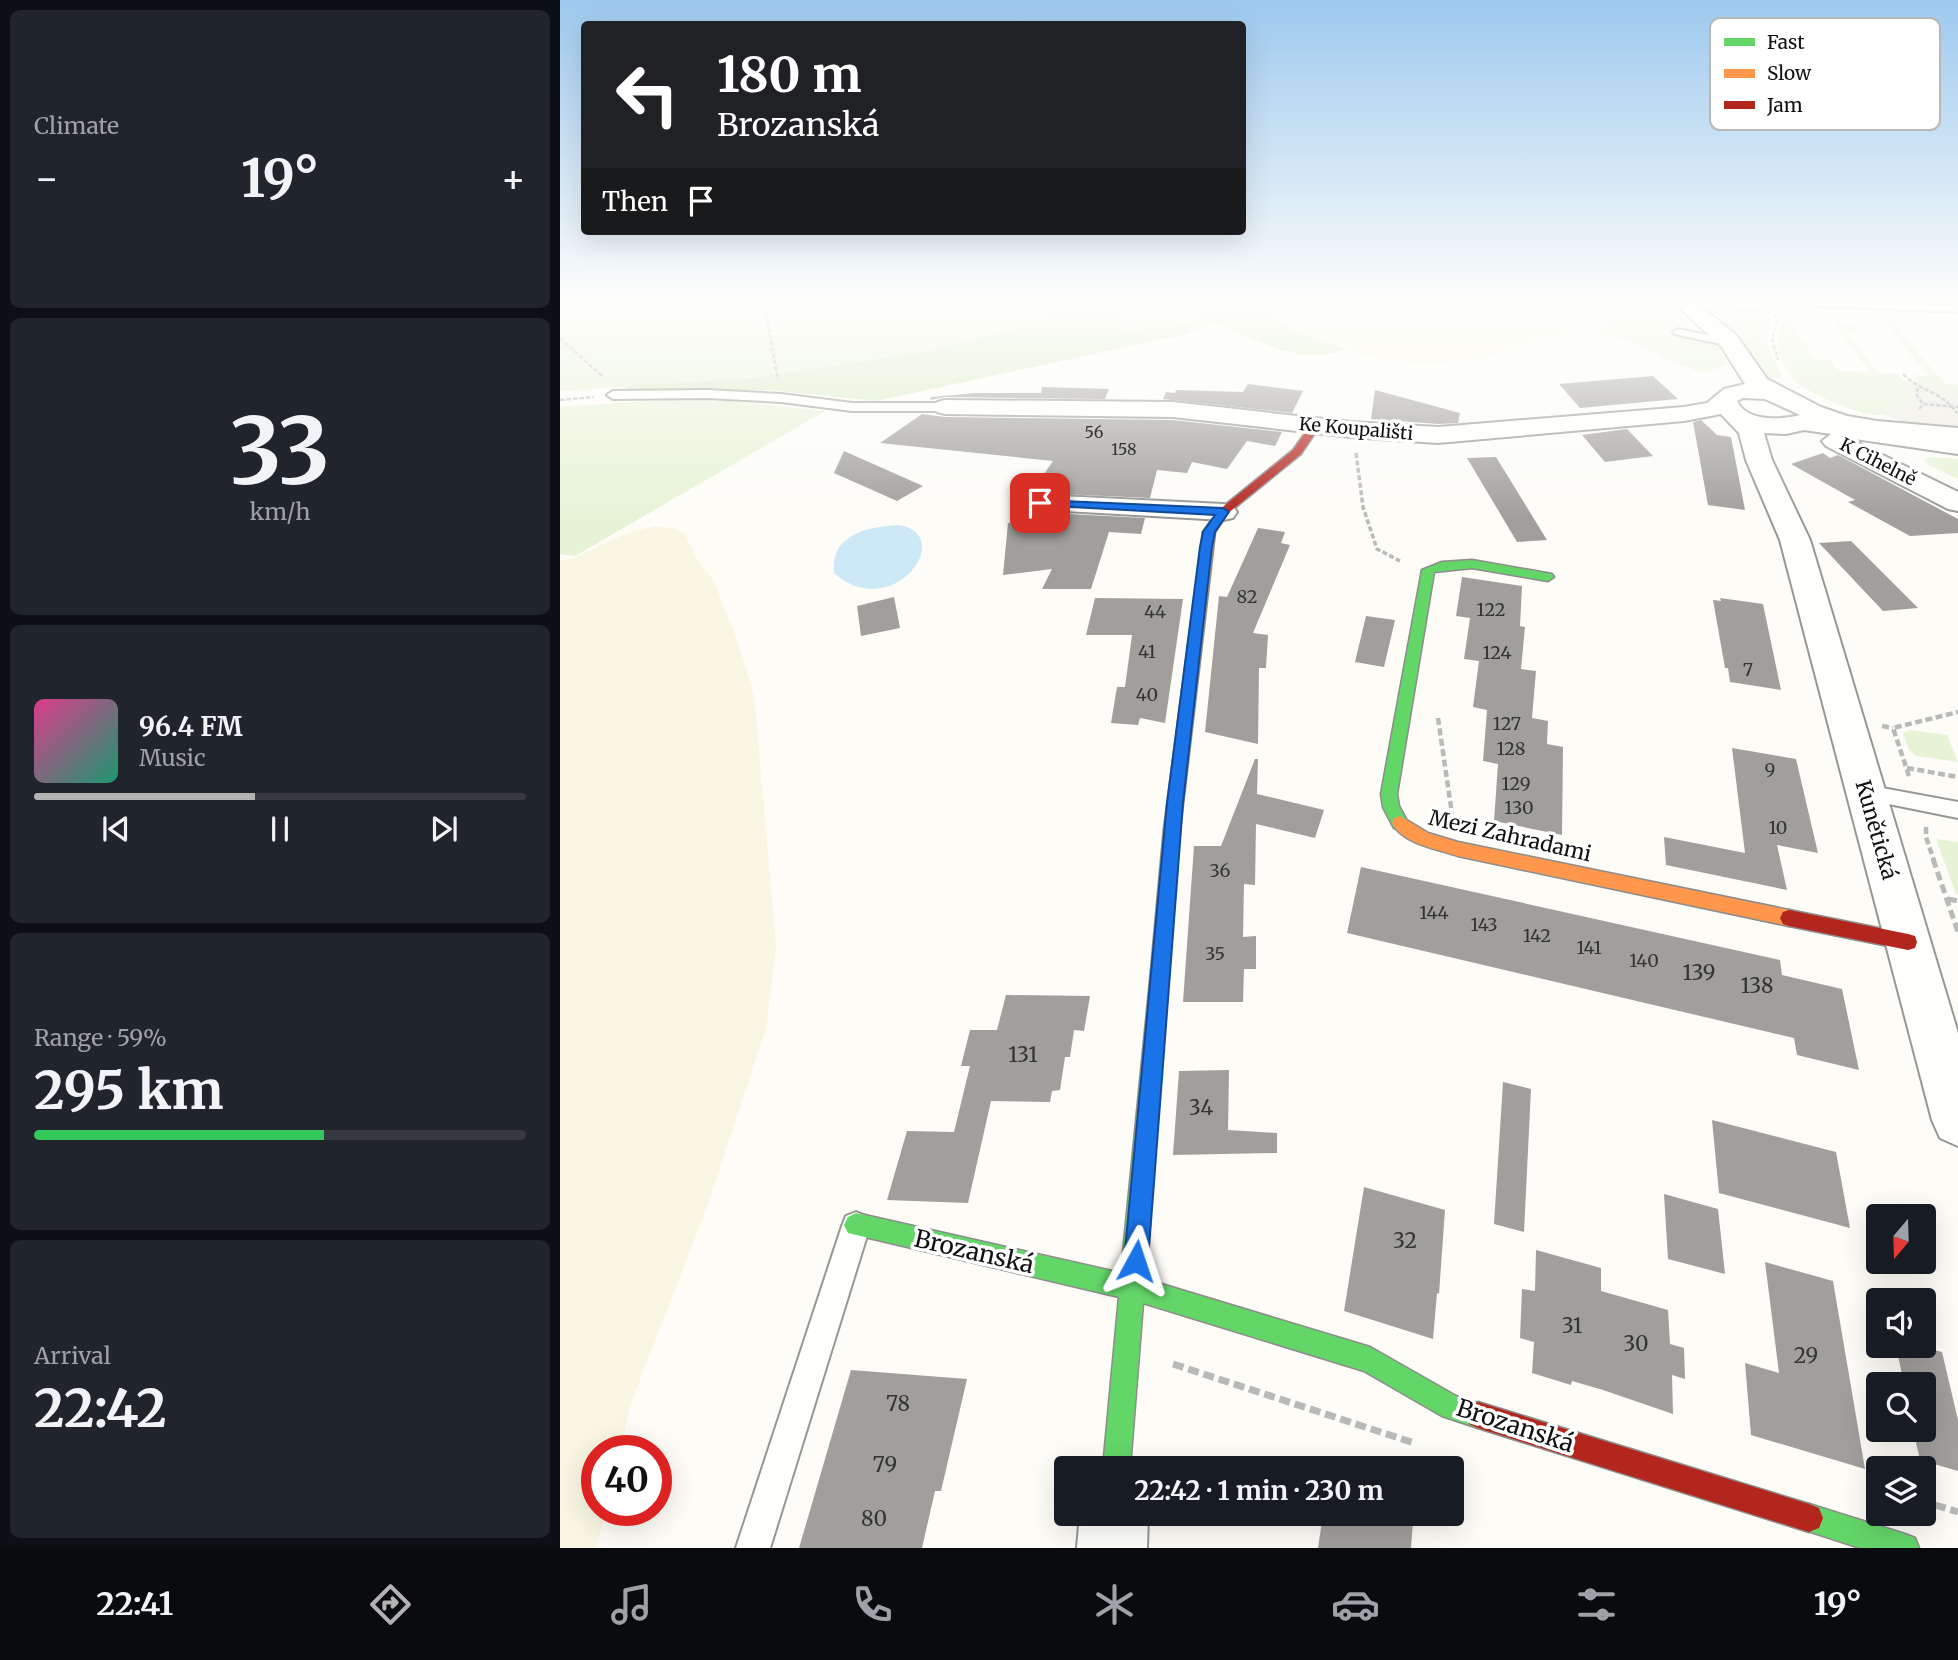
<!DOCTYPE html>
<html lang="en">
<head>
<meta charset="utf-8">
<style>
  :root { --surface:#171b24; --page:#20242c; --text:#f1f3f6; --muted:#9ea1a6; --line:#363941; --accent:#b2b2b3 }
  body { margin:0; font-family:Merriweather,serif; background:var(--page); color:var(--text); height:100vh; display:flex; flex-direction:column; font-size:26px; white-space:nowrap }
  * { box-sizing:border-box; margin:0 }
  p { font-size:23px; color:var(--muted) }
  .icon { flex:none; width:38px; height:38px; fill:none; stroke:currentColor; stroke-width:2; stroke-linecap:round; stroke-linejoin:round }
  .map { position:relative; flex:1; overflow:hidden }
  .sheet { display:flex; flex-direction:column; gap:10px; padding:10px; background:#0d0f14; width:560px }
  .sheet>* { flex:none }
  .top-card { position:absolute; left:21px; top:21px; width:665px; height:214px; border-radius:7px; box-shadow:0 7px 28px #0002; background:#202124; color:#fff; overflow:hidden }
  .needle { width:46px; rotate:199deg }
  .controls { position:absolute; left:1306px; top:1204px; display:grid; gap:14px }
  .controls a { display:grid; place-items:center; width:70px; height:70px; border-radius:7px; background:var(--surface); box-shadow:0 7px 28px #0002; font-size:35px }
  .speed { position:absolute; left:21px; top:1435px; display:flex; gap:14px; font-size:35px; font-weight:700; text-align:center }
  .speed>* { display:grid; place-content:center; width:91px; height:91px; border-radius:50%; background:var(--surface); box-shadow:0 7px 28px #0002; line-height:1 }
  .speed .limit { border:10px solid #d22; background:#fff; color:#111 }
  .pin { position:absolute; display:grid; place-items:center; width:60px; height:60px; color:#fff; margin:-30px; border-radius:14px; box-shadow:0 4px 10px #0006 }
  .me { position:absolute; width:77px; margin:-38px; rotate:5deg; stroke-linejoin:round; filter:drop-shadow(0 0 5px #0008) }
  .turn { display:flex; align-items:center; gap:24px; height:147px; padding:0 21px; font-size:32px }
  .turn .icon { width:91px; height:91px; stroke-width:2.5 }
  .turn b { display:block; font-size:49px; line-height:60px }
  .then { display:flex; align-items:center; height:66px; padding:0 21px; background:#0003; gap:14px; font-size:26px }
  .big { font-size:52px; font-weight:700; line-height:1.1 }
  .sheet .widget { flex:1; display:flex; flex-direction:column; justify-content:center; gap:10px; min-width:0; padding:0 24px; border-radius:10px; background:var(--page) }
  .sheet .dial { align-items:center; gap:0 }
  .dial b { font-size:91px; line-height:1 }
  .song { display:flex; align-items:center; gap:21px }
  .cover { width:84px; height:84px; border-radius:10px; background:linear-gradient(135deg,hsl(330 70% 55%),hsl(160 70% 35%)) }
  .played { height:7px; border-radius:4px; background:linear-gradient(90deg,var(--accent) 45%,var(--line) 45%) }
  .keys { display:flex; justify-content:space-around; direction:ltr }
  .heat { display:flex; justify-content:space-between; align-items:center; font-size:38px; direction:ltr }
  .charge { height:10px; border-radius:5px; background:linear-gradient(90deg,#34c759 59%,var(--line) 0) }
  .trip { position:absolute; left:494px; top:1456px; width:410px; height:70px; border-radius:7px; background:var(--surface); box-shadow:0 7px 28px #0002; font-weight:700; line-height:70px; text-align:center }
  .menu { display:flex; height:112px; justify-content:space-around; align-items:center; background:#090b0e; color:var(--muted) }
  .menu .icon { width:49px; height:49px }
  .menu .on { color:var(--accent) }
  .menu b { font-size:32px; color:var(--text) }
  main { display:flex; flex:1; min-height:0 }
  .map>svg:first-child { display:block }
</style>
</head>
<body>
<main>
<section class="sheet">
<div class="widget"><p>Climate</p>
<div class="heat"><a>−</a><b class="big">19°</b><a>+</a></div>
</div>
<div class="widget dial"><b>33</b><p>km/h</p></div>
<div class="widget">
<div class="song"><i class="cover"></i><div><b>96.4 FM</b><p>Music</p></div></div>
<div class="played"></div>
<div class="keys"><svg class="icon" aria-label="previous" viewBox="0 0 24 24"><path d="M18 5L8 12l10 7zM5 5v14"/></svg><svg class="icon" aria-label="pause" viewBox="0 0 24 24"><path d="M8 5v14M16 5v14"/></svg><svg class="icon" aria-label="next" viewBox="0 0 24 24"><path d="M6 5l10 7-10 7zM19 5v14"/></svg></div>
</div>
<div class="widget"><p>Range · 59%</p><b class="big">295 km</b><div class="charge"></div></div>
<div class="widget"><p>Arrival</p><b class="big">22:42</b></div>
</section>
<div class="map">
<svg width="1398" height="1548" viewBox="0 0 1398 1548">
  <rect width="100%" height="100%" fill="#fdfcf7"/>
  <g fill="#f9f7e4">
    <polygon points="711,302 1094,302 1089,305 1051,311 1038,329 978,339 920,359 868,364 831,361 808,356 726,328 709,315"/>
    <polygon points="95,526 116,529 125,534 137,560 153,579 175,634 194,695 216,945 207,1025 147,1207 71,1403 60,1451 37,1451 37,1510 46,1510 36,1548 0,1548 0,561 14,558 65,534"/>
  </g>
  <g fill="#e7f3d7">
    <polygon points="0,302 504,302 501,309 480,322 365,352 186,379 0,391"/>
    <path d="M557,302H662C625,327 605,326 563,331L553,315Z"/>
    <path d="M1094,302H1103L1158,345L1168,365L1143,373L1110,361L1066,340L1031,331C1044,329 1056,324 1055,310L1089,305Z"/>
    <polygon points="1187,309 1204,312 1212,319 1206,345 1222,375 1219,379 1204,377 1192,362 1189,351 1146,312"/>
    <path d="M1223,311L1255,359L1270,360L1277,370L1309,372L1267,313L1275,314L1282,323L1297,324L1303,333H1289L1318,373L1337,374C1341,380 1347,386 1348,393C1351,408 1328,416 1316,415C1298,414 1243,392 1233,378C1226,368 1217,355 1217,343C1217,331 1222,324 1218,312Z"/>
    <polygon points="1330,312 1337,312 1342,318 1329,318 1384,383 1398,385 1398,393 1364,386 1350,375 1368,376 1320,317"/>
    <polygon points="142,398 265,411 15,556 0,554 0,407"/>
    <polygon points="1370,457 1398,459 1398,479 1368,464 1365,460"/>
    <polygon points="1351,730 1387,735 1398,762 1356,756 1349,750 1343,733"/>
    <polygon points="1376,839 1398,842 1398,895 1396,894"/>
  </g>
  <path fill="#d8eac5" d="M504,302H557L553,315L563,331L614,325L638,318L662,302H711L709,315L726,328L786,349C740,368 696,338 653,323L626,334L316,401L210,390L70,391L63,386L186,379L365,352L480,322L501,310Z"/>
  <polygon fill="#edebe2" points="1342,381 1356,381 1372,388 1398,393 1398,426 1342,421 1323,415 1336,411 1348,399 1348,392"/>
  <path fill="#cde8f7" d="M338,525C399,534 332,625 274,573C270,534 308,527 338,525Z"/>
  <g fill="#a19f9c">
    <polygon points="1093,376 1118,399 1020,408 999,384"/>
    <polygon points="688,384 743,391 732,413 603,399 606,392 615,393 616,390 683,392"/>
    <polygon points="482,387 549,389 545,399 385,397 370,400 371,397 415,393 481,393"/>
    <polygon points="815,390 900,413 898,423 878,424 811,419"/>
    <polygon points="362,414 385,417 613,420 722,432 715,446 687,441 667,469 632,462 627,473 597,470 590,498 477,493 490,475 484,474 493,461 320,443"/>
    <polygon points="1141,420 1157,435 1171,437 1185,510 1148,505 1133,422"/>
    <polygon points="1067,429 1093,456 1045,462 1022,435"/>
    <polygon points="284,451 363,486 337,501 274,473"/>
    <polygon points="1263,453 1270,458 1278,455 1398,519 1398,533 1350,536 1288,502 1295,500 1231,464"/>
    <polygon points="936,457 987,540 957,542 907,458"/>
    <polygon points="466,508 470,512 585,518 581,534 549,532 531,589 482,589 492,569 443,575 448,523 456,522"/>
    <polygon points="698,528 725,532 721,543 730,545 693,633 708,635 706,668 699,668 698,744 645,732 659,596 667,597"/>
    <polygon points="1291,541 1358,608 1323,611 1259,543"/>
    <polygon points="902,577 962,586 960,626 965,627 961,669 976,671 972,718 988,721 987,744 1003,747 1002,835 934,821 938,764 923,761 927,710 913,707 919,661 904,659 910,618 896,616"/>
    <polygon points="334,597 340,628 301,636 297,606"/>
    <polygon points="535,598 623,599 605,723 580,718 578,725 551,723 557,687 565,687 572,635 526,635"/>
    <polygon points="1160,598 1203,604 1221,690 1170,682 1168,668 1165,668 1153,600 1161,601"/>
    <polygon points="806,616 835,620 824,667 795,662"/>
    <polygon points="1172,748 1236,759 1258,853 1217,845 1227,890 1106,865 1104,837 1185,853"/>
    <polygon points="695,759 698,759 697,794 764,810 755,838 696,824 695,885 684,884 683,937 696,936 696,969 684,969 683,1002 623,1002 634,846 661,846"/>
    <polygon points="801,867 1220,960 1222,975 1282,989 1299,1070 1237,1055 1234,1038 787,933"/>
    <polygon points="446,995 530,996 524,1031 514,1030 510,1057 505,1057 500,1090 492,1091 490,1102 431,1101 408,1203 327,1200 347,1131 394,1132 410,1066 401,1066 410,1030 437,1030"/>
    <polygon points="669,1070 668,1130 717,1133 717,1153 613,1155 619,1071"/>
    <polygon points="943,1082 971,1089 964,1232 934,1224"/>
    <polygon points="1152,1120 1276,1152 1290,1228 1159,1193"/>
    <polygon points="804,1187 885,1210 879,1294 877,1293 873,1339 784,1311"/>
    <polygon points="1104,1194 1158,1209 1165,1274 1108,1259"/>
    <polygon points="976,1250 1041,1268 1041,1291 1108,1310 1110,1344 1124,1348 1125,1379 1112,1375 1113,1414 1043,1390 1012,1381 1011,1385 972,1373 974,1342 960,1338 962,1289 975,1291"/>
    <polygon points="1205,1262 1273,1281 1305,1469 1191,1435 1185,1363 1219,1373"/>
    <polygon points="1336,1346 1358,1346 1382,1352 1398,1420 1398,1471 1360,1460 1353,1430 1363,1430 1363,1384 1344,1384"/>
    <polygon points="291,1370 407,1379 381,1491 375,1491 362,1548 239,1548"/>
    <polygon points="763,1514 830,1514 853,1522 851,1548 758,1548"/>
  </g>
  <g fill="none" stroke-linecap="round" stroke-linejoin="round">
    <defs>
      <g id="lane">
        <polygon points="1231,302 1398,306 1398,312 1236,305"/>
        <polygon points="1118,329 1171,340 1176,343 1171,346 1114,334 1113,332"/>
        <polygon points="147,390 221,394 292,403 385,403 391,407 385,411 292,411 221,402 147,398 53,399 47,395 53,391"/>
        <polygon points="1306,785 1398,802 1398,818 1299,798 1296,793 1299,788"/>
        <polygon points="296,1212 306,1216 310,1226 210,1548 176,1548 282,1226 286,1216"/>
      </g>
      <g id="street">
        <path d="M1113,302H1136L1177,336L1207,379L1261,407L1287,416L1317,421L1398,428V454L1288,438L1398,492V511L1388,509L1266,446L1262,441L1271,434L1244,430L1226,434L1204,433L1212,460L1250,540L1398,1033V1146L1380,1138L1372,1120L1220,540L1186,460L1179,433L1161,414L1124,421L878,443L791,437L613,417L385,414L377,412L373,407L377,402L385,400L613,402L791,422L878,427L1124,407L1147,403L1164,389L1185,384L1161,346ZM1183,398L1205,399L1240,415C1221,420 1187,422 1177,401Z"/>
        <polygon points="480,495 663,504 673,506 677,512 673,518 663,520 470,509 466,503 470,497"/>
        <polygon points="520,1514 588,1514 587,1548 517,1548"/>
      </g>
      <g id="fast">
        <polygon points="912,560 992,574 994,577 988,581 912,568 874,572 837,794 839,806 848,823 846,828 840,830 834,828 823,807 821,794 862,570 882,562"/>
        <polygon points="600,962 607,965 609,971 585,1279 810,1347 896,1396 927,1406 931,1415 927,1424 918,1428 882,1416 804,1371 583,1303 570,1468 543,1468 559,1297 288,1233 284,1225 288,1217 296,1213 561,1273 591,971 593,965"/>
        <polygon points="1249,1504 1345,1534 1355,1538 1359,1548 1300,1548 1239,1528 1235,1518 1239,1508"/>
      </g>
      <g id="slow">
        <polygon points="649,528 655,532 620,829 609,971 607,977 600,980 593,977 591,971 604,829 643,532"/>
        <path d="M840,816L868,833L898,842L1229,910L1235,912L1238,918L1235,924L1229,926L898,856C877,849 843,844 832,823L834,818Z"/>
      </g>
      <g id="jam">
        <polygon points="751,424 760,426 741,454 667,514 653,535 645,535 643,532 659,510 733,450"/>
        <polygon points="1229,910 1348,934 1355,936 1357,942 1355,948 1348,950 1229,926 1223,924 1220,918 1223,912"/>
        <polygon points="918,1402 1249,1504 1259,1508 1263,1518 1259,1528 1249,1532 918,1428 909,1424 905,1415 909,1406"/>
      </g>
    </defs>
    <use href="#lane" stroke="#979795" stroke-width="4"/>
    <use href="#street" stroke="#979795" stroke-width="4"/>
    <use href="#fast" stroke="#8e8d8b" stroke-width="3"/>
    <use href="#slow" stroke="#8e8d8b" stroke-width="3"/>
    <use href="#jam" stroke="#8e8d8b" stroke-width="3"/>
    <g stroke="#b9b9b8" stroke-width="2.5" stroke-dasharray="4.5 2" stroke-linecap="butt">
      <polyline points="204,302 218,380"/>
      <polyline points="1209,302 1217,321 1212,339 1218,360"/>
      <polyline points="1172,309 1219,310"/>
      <polyline points="0,338 43,377"/>
      <path d="M1343,374C1364,394 1380,390 1397,413"/>
      <polyline points="1358,388 1356,394 1363,404"/>
      <polyline points="0,400 34,397"/>
      <polyline points="1359,409 1363,404 1398,407"/>
    </g>
    <polyline stroke="#b9b9b8" stroke-width="3.5" stroke-dasharray="5 2.5" stroke-linecap="butt" points="796,453 803,507 817,549 840,561"/>
    <g stroke="#b9b9b8" stroke-width="4.5" stroke-dasharray="7 3.5" stroke-linecap="butt">
      <polyline points="878,718 892,814"/>
      <polyline points="1322,726 1333,728"/>
      <polyline points="1347,768 1398,777"/>
      <polyline points="1349,776 1333,728 1398,712"/>
      <polyline points="1366,827 1366,837 1374,861"/>
    </g>
    <g stroke="#b9b9b8" stroke-width="5" stroke-dasharray="9 4.5" stroke-linecap="butt">
      <polyline points="1373,859 1398,932"/>
      <polyline points="1388,899 1398,901"/>
    </g>
    <g stroke="#b9b9b8" stroke-width="7" stroke-dasharray="11 5" stroke-linecap="butt">
      <polyline points="613,1364 854,1443"/>
      <polyline points="1375,1505 1398,1512"/>
    </g>
    <use href="#lane" fill="#fffffe" fill-rule="evenodd"/>
    <use href="#street" fill="#fffffe" fill-rule="evenodd"/>
    <use href="#fast" fill="#63d668" fill-rule="evenodd"/>
    <use href="#slow" fill="#ff974d" fill-rule="evenodd"/>
    <use href="#jam" fill="#b3261e" fill-rule="evenodd"/>
  </g>
  <linearGradient id="sky" x2="0" y2="1"><stop stop-color="#9dc9ee"/><stop offset="0.58" stop-color="#fefefb"/><stop offset="1" stop-color="#fefefb" stop-opacity="0"/></linearGradient>
  <rect width="1398" height="519" fill="url(#sky)"/>
  <polygon fill="#1a73e8" stroke="#114b97" stroke-width="2" points="480,500 663,508 669,512 655,532 652,547 623,803 588,1261 584,1270 576,1273 567,1270 564,1261 607,803 640,547 643,532 655,515 476,505 474,503"/>
  <g text-anchor="middle" stroke-width="7" stroke-linejoin="round" paint-order="stroke">
    <g font-size="16" fill="#353434">
      <text x="534" y="438">56</text>
      <text x="564" y="455">158</text>
    </g>
    <g font-size="18" fill="#111" stroke="#fff">
      <text transform="translate(796 429) rotate(5)" y="6">Ke Koupališti</text>
      <text transform="translate(1318 462) rotate(27)" y="6">K Cihelně</text>
    </g>
    <g font-size="18" fill="#353434">
      <text x="687" y="603">82</text>
      <text x="931" y="616">122</text>
      <text x="595" y="618">44</text>
      <text x="587" y="658">41</text>
      <text x="937" y="659">124</text>
      <text x="1188" y="676">7</text>
      <text x="587" y="701">40</text>
      <text x="947" y="730">127</text>
      <text x="951" y="755">128</text>
      <text x="1210" y="776">9</text>
      <text x="956" y="790">129</text>
      <text x="959" y="814">130</text>
      <text x="1218" y="834">10</text>
      <text x="660" y="877">36</text>
      <text x="874" y="919">144</text>
      <text x="924" y="931">143</text>
      <text x="977" y="942">142</text>
      <text x="1029" y="954">141</text>
      <text x="655" y="960">35</text>
      <text x="1084" y="967">140</text>
    </g>
    <g font-size="21" fill="#111" stroke="#fff">
      <text transform="translate(1316 830) rotate(74)" y="7">Kunětická</text>
      <text transform="translate(950 836) rotate(13)" y="7">Mezi Zahradami</text>
    </g>
    <g font-size="21" fill="#353434">
      <text x="1139" y="980">139</text>
      <text x="1197" y="993">138</text>
      <text x="463" y="1062">131</text>
      <text x="641" y="1115">34</text>
      <text x="845" y="1248">32</text>
      <text x="1012" y="1333">31</text>
      <text x="1076" y="1351">30</text>
      <text x="1246" y="1363">29</text>
      <text x="338" y="1411">78</text>
      <text x="325" y="1472">79</text>
      <text x="314" y="1526">80</text>
    </g>
    <g font-size="24" fill="#111" stroke="#fff">
      <text transform="translate(414 1252) rotate(13)" y="8">Brozanská</text>
      <text transform="translate(955 1426) rotate(18)" y="8">Brozanská</text>
    </g>
  </g>
  <rect x="1150" y="18" width="230" height="112" rx="10" fill="#fff" stroke="#b8b8b8" stroke-width="2"/>
  <rect x="1164" y="38" width="31" height="8" fill="#63d668"/>
  <rect x="1164" y="69" width="31" height="9" fill="#ff974d"/>
  <rect x="1164" y="101" width="31" height="8" fill="#b3261e"/>
  <g font-size="19" fill="#111">
    <text x="1207" y="49">Fast</text>
    <text x="1207" y="80">Slow</text>
    <text x="1207" y="112">Jam</text>
  </g>
</svg>
<div class="controls">
<a><svg class="needle" viewBox="-14 -14 28 28"><path d="M0-13l5 13h-10z" fill="#e53935"/><path d="M0 13l5-13h-10z" fill="#9ea1a6"/></svg></a>
<a><svg class="icon" aria-label="sound" viewBox="0 0 24 24"><path d="M4 9h4l5-4v14l-5-4H4zM17 9q2 3 0 6"/></svg></a>
<a><svg class="icon" aria-label="search" viewBox="0 0 24 24"><circle cx="10" cy="10" r="6"/><path d="M15 15l6 6"/></svg></a>
<a><svg class="icon" aria-label="layers" viewBox="0 0 24 24"><path d="M12 4l9 5-9 5-9-5zM3 14l9 5 9-5"/></svg></a>
</div>
<div class="speed"><div class="limit">40</div></div>
<div class="pin" style="left:480px;top:503px;background:#d93025"><svg class="icon" aria-label="arrive" viewBox="0 0 24 24"><path d="M6 21V4h12l-3 4 3 4H6"/></svg></div>
<svg class="me" style="left:576px;top:1261px" viewBox="-20 -20 40 40"><path d="M0-17L14 15 0 8-14 15z" fill="#1a73e8" stroke="#fff" stroke-width="4"/></svg>
<div class="trip">22:42 · 1 min · 230 m</div>
<div class="top-card">
<div class="turn"><svg class="icon" aria-label="left" viewBox="0 0 24 24"><path d="M17 20v-9H6M10 6l-5 5 5 5"/></svg><div><b>180 m</b>Brozanská</div></div>
<div class="then">Then<svg class="icon" aria-label="arrive" viewBox="0 0 24 24"><path d="M6 21V4h12l-3 4 3 4H6"/></svg></div>
</div>
</div>
</main>
<nav class="menu">
<b>22:41</b>
<svg class="icon on" aria-label="directions" viewBox="0 0 24 24"><path d="M12 3l9 9-9 9-9-9zM9 14v-3h6M13 9l2 2-2 2"/></svg>
<svg class="icon" aria-label="music" viewBox="0 0 24 24"><path d="M9 18V5l10-2v13"/><circle cx="6" cy="18" r="3"/><circle cx="16" cy="16" r="3"/></svg>
<svg class="icon" aria-label="phone" viewBox="0 0 24 24"><path d="M5 4h4l2 5-3 2q2 4 5 5l2-3 5 2v4C11 20 4 13 5 4z"/></svg>
<svg class="icon" aria-label="climate" viewBox="0 0 24 24"><path d="M12 3v18M4 7l16 10M4 17L20 7"/></svg>
<svg class="icon" aria-label="car" viewBox="0 0 24 24"><path d="M5 17H2v-5l4-1 3-4h7l3 4 3 1v5h-3M9 17h6M6 11h13"/><circle cx="7" cy="17" r="2"/><circle cx="17" cy="17" r="2"/></svg>
<svg class="icon" aria-label="filters" viewBox="0 0 24 24"><path d="M4 7h16M4 17h16"/><circle cx="9" cy="7" r="2"/><circle cx="15" cy="17" r="2"/></svg>
<b>19°</b>
</nav>
</body>
</html>
